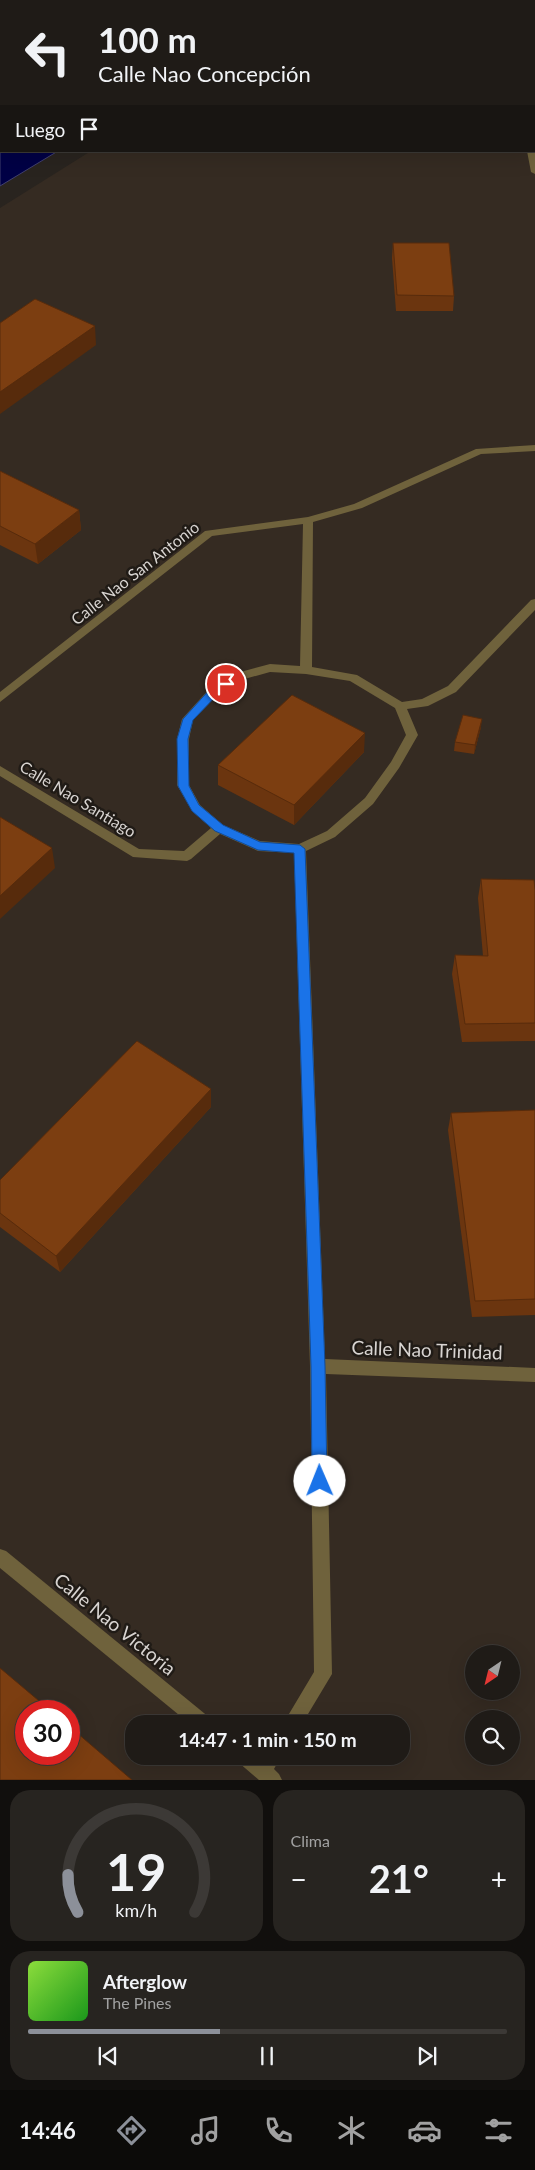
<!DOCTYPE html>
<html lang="es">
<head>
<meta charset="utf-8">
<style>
  :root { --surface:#1f1b17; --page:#272420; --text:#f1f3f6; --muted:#a1a1a1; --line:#3c3936; --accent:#8c9099 }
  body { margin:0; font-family:Lato,sans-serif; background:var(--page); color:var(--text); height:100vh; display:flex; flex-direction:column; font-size:19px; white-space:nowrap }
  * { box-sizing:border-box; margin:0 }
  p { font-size:16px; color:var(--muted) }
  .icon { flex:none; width:28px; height:28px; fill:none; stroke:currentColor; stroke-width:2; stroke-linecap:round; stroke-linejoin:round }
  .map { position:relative; height:1780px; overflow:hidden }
  .panel { display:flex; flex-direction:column; gap:10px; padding:10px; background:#110f0d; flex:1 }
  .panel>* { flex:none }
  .top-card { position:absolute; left:0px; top:0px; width:535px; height:152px; box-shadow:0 5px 20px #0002,0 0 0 1px var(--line); background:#1f1b17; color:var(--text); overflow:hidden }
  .needle { width:32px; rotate:215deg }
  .buttons { position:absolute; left:465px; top:1645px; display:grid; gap:10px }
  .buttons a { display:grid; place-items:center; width:55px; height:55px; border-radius:50%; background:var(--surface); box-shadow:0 5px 20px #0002,0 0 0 1px var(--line); font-size:25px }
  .speed { position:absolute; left:15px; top:1700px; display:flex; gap:10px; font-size:25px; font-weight:700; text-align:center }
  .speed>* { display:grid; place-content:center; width:65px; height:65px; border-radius:50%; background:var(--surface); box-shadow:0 5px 20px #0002,0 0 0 1px var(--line); line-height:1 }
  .speed .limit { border:8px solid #d22; background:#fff; color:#111 }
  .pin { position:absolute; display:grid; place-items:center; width:42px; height:42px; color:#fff; margin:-21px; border:2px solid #fff; border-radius:50%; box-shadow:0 1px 5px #0007 }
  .me { position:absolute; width:55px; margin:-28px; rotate:359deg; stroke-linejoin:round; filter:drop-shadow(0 0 4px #0008) }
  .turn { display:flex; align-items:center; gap:18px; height:105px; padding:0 15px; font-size:22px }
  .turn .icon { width:65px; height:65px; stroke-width:2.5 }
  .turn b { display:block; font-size:35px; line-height:42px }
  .then { display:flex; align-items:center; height:48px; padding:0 15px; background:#0003; gap:10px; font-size:19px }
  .big { font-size:38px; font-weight:700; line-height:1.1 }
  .panel .widget { flex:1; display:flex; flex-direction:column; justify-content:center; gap:8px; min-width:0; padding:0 18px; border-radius:20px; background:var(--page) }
  .panel .dial { align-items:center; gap:0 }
  .dial svg { height:130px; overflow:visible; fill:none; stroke:var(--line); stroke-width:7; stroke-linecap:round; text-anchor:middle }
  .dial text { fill:var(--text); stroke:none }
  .song { display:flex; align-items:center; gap:15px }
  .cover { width:60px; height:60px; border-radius:8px; background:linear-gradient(135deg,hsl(90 70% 55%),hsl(120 70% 35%)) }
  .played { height:5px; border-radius:2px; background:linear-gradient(90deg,var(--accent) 40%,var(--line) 40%) }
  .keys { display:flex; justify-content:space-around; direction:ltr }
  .heat { display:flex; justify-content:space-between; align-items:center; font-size:28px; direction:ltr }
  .panel .tiles { flex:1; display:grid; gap:10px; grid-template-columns:1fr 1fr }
  .widget:last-child { grid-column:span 2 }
  .trip { position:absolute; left:125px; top:1715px; width:285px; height:50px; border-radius:20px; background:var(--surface); box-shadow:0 5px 20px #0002,0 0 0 1px var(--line); font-weight:700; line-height:50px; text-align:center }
  .tabs { display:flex; height:80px; justify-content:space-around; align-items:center; background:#0c0b09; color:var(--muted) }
  .tabs .icon { width:35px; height:35px }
  .tabs .current { color:var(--accent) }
  .tabs b { font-size:22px; color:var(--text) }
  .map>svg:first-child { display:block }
</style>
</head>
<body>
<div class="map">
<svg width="535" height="1780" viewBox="0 0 535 1780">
  <rect width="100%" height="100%" fill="#29241f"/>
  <path fill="#352b22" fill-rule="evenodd" d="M535,89V1780H0V208L91,151H534ZM474,1654H511V1691H474ZM26,1711H69V1754H26ZM474,1719H511V1756H474ZM134,1724H401V1756H134Z"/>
  <polygon fill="#000045" stroke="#41406f" points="0,0 496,0 497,1 1,1 1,151 58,151 0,186"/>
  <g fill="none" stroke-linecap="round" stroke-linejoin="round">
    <g fill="#6f623c" fill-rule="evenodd">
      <polygon points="499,0 507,0 507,1 500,1"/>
      <polygon points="534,149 535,151 535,174 531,172 527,151 534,151"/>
      <path d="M535,445V451L481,454L362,508L313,522L312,667L357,675L402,702L422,699L448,686L531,600L535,599V610L456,692L428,706L407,709L418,735L399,768L373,804L335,837L306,851L325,1359L535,1368V1382L326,1374L332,1674L302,1724H283L314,1672L310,1366L294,853L258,851L220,834L191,859L187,861L133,857L0,776V766L139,849L184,851L211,828L192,811L177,785V739L182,719L211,687L233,674L270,664L300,666L303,524L212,536L0,702V692L205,531L308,517L354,504L476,449ZM270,672L306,674L350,681L395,708L406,735L391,762L365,798L327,831L299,844L260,841L223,825L200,805L189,785V739L193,720L219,693L241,680Z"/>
      <polygon points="0,1549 6,1551 210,1718 213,1724 190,1724 0,1568"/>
      <polygon points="235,1756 260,1758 261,1756 281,1756 274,1769 279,1774 282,1780 259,1780 238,1762"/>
    </g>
  </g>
  <g fill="#6b350f">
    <polygon points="523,0 535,0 535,61 534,54 534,1 523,1"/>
    <polygon points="393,243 454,296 453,311 396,311 392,258"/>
    <polygon points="0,471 79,510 81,530 38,564 0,545"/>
    <polygon points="481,727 474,754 454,751 455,742"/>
    <polygon points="364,752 294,825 218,785 218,765"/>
    <polygon points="481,879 535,890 535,1041 462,1042 452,974 455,955 483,956 478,898"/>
    <polygon points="211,1107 60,1272 0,1227 0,1180"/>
    <polygon points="535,1110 535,1315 472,1317 448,1130 451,1113"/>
  </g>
  <g fill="#572b0c">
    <polygon points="95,326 96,345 0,414 0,392"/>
    <polygon points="79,510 81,530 38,564 35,544"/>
    <polygon points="482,719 481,727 474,754 475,745"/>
    <polygon points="365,733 364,752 294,825 294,805"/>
    <polygon points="52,848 55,868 0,919 0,896"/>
    <polygon points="211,1089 211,1107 60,1272 56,1256"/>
  </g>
  <g fill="#7c3e11" stroke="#572b0c">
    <polygon points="529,0 535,0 535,31 534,25 534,1 529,1"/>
    <polygon points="393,243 449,243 454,296 397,295"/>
    <polygon points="35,299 95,326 0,392 0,323"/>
    <polygon points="0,471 79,510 35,544 0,526"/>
    <polygon points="292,695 365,733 294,805 218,765"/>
    <polygon points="463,715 482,719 475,745 455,742"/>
    <polygon points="0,817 52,848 0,896"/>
    <polygon points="481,879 534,880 535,890 535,1023 465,1024 455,955 488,956"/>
    <polygon points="137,1041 211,1089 56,1256 0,1213 0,1180"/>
    <polygon points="535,1110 535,1299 475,1301 451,1113"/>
    <polygon points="0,1668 51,1711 26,1711 26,1754 69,1754 69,1726 132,1780 0,1780"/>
  </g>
  <polygon fill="#1a73e8" stroke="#114b97" points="226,680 231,684 219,693 193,720 188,739 189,786 199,805 223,825 260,842 300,845 305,849 325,1366 327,1481 325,1487 320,1489 315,1487 312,1481 311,1366 294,853 258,850 215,831 192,811 178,786 177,739 183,719 211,688"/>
  <g text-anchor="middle" stroke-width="5" stroke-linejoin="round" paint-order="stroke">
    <g font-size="16" fill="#d8d4d1" stroke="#201b16">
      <text transform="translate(135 573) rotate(-38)" y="6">Calle Nao San Antonio</text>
      <text transform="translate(78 799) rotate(31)" y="6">Calle Nao Santiago</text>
    </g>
    <g font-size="19" fill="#d8d4d1" stroke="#201b16">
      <text transform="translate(427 1350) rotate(2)" y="7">Calle Nao Trinidad</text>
      <text transform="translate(115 1624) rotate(39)" y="7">Calle Nao Victoria</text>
    </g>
  </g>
</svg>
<div class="buttons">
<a><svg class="needle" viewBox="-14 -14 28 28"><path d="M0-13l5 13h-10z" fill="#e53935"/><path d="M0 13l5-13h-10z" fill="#a1a1a1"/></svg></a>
<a><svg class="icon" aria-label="search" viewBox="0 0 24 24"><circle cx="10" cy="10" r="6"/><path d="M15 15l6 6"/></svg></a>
</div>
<div class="speed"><div class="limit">30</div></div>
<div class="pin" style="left:226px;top:684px;background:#d93025"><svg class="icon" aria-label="arrive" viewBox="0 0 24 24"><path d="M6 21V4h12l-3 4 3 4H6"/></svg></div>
<svg class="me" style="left:320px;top:1481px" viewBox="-20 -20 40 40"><circle r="19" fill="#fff"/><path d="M0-13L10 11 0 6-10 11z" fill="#1a73e8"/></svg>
<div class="trip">14:47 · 1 min · 150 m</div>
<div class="top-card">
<div class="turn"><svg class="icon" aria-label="left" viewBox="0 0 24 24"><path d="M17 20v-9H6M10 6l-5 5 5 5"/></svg><div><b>100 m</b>Calle Nao Concepción</div></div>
<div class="then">Luego<svg class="icon" aria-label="arrive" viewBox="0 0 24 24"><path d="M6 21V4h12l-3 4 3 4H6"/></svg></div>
</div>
</div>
<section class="panel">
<div class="tiles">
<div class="widget dial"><svg viewBox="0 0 100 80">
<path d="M14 69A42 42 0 1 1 86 69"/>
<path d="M14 69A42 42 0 0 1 8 46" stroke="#8c9099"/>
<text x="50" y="56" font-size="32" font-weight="700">19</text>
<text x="50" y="72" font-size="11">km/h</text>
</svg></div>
<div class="widget"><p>Clima</p>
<div class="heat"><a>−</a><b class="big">21°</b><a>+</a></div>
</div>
<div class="widget">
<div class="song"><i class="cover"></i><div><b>Afterglow</b><p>The Pines</p></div></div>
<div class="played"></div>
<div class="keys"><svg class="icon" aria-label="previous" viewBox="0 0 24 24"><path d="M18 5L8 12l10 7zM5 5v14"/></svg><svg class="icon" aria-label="pause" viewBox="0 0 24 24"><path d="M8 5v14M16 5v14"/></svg><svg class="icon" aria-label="next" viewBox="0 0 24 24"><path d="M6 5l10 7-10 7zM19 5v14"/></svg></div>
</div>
</div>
</section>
<nav class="tabs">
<b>14:46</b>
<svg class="icon current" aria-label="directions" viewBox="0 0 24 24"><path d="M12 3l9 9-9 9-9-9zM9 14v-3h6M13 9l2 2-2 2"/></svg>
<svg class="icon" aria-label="music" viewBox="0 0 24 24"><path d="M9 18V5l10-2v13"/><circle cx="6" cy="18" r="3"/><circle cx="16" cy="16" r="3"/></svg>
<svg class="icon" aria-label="phone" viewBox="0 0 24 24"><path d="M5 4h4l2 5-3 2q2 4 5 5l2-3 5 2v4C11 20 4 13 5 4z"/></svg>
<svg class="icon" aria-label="climate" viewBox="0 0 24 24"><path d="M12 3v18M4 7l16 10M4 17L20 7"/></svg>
<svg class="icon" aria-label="car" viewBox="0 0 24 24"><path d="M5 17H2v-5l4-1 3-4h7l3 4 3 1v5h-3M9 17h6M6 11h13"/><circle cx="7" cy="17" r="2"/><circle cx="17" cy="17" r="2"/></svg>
<svg class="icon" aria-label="filters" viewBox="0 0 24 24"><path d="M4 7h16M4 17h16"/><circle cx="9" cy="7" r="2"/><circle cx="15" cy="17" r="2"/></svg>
</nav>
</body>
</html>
